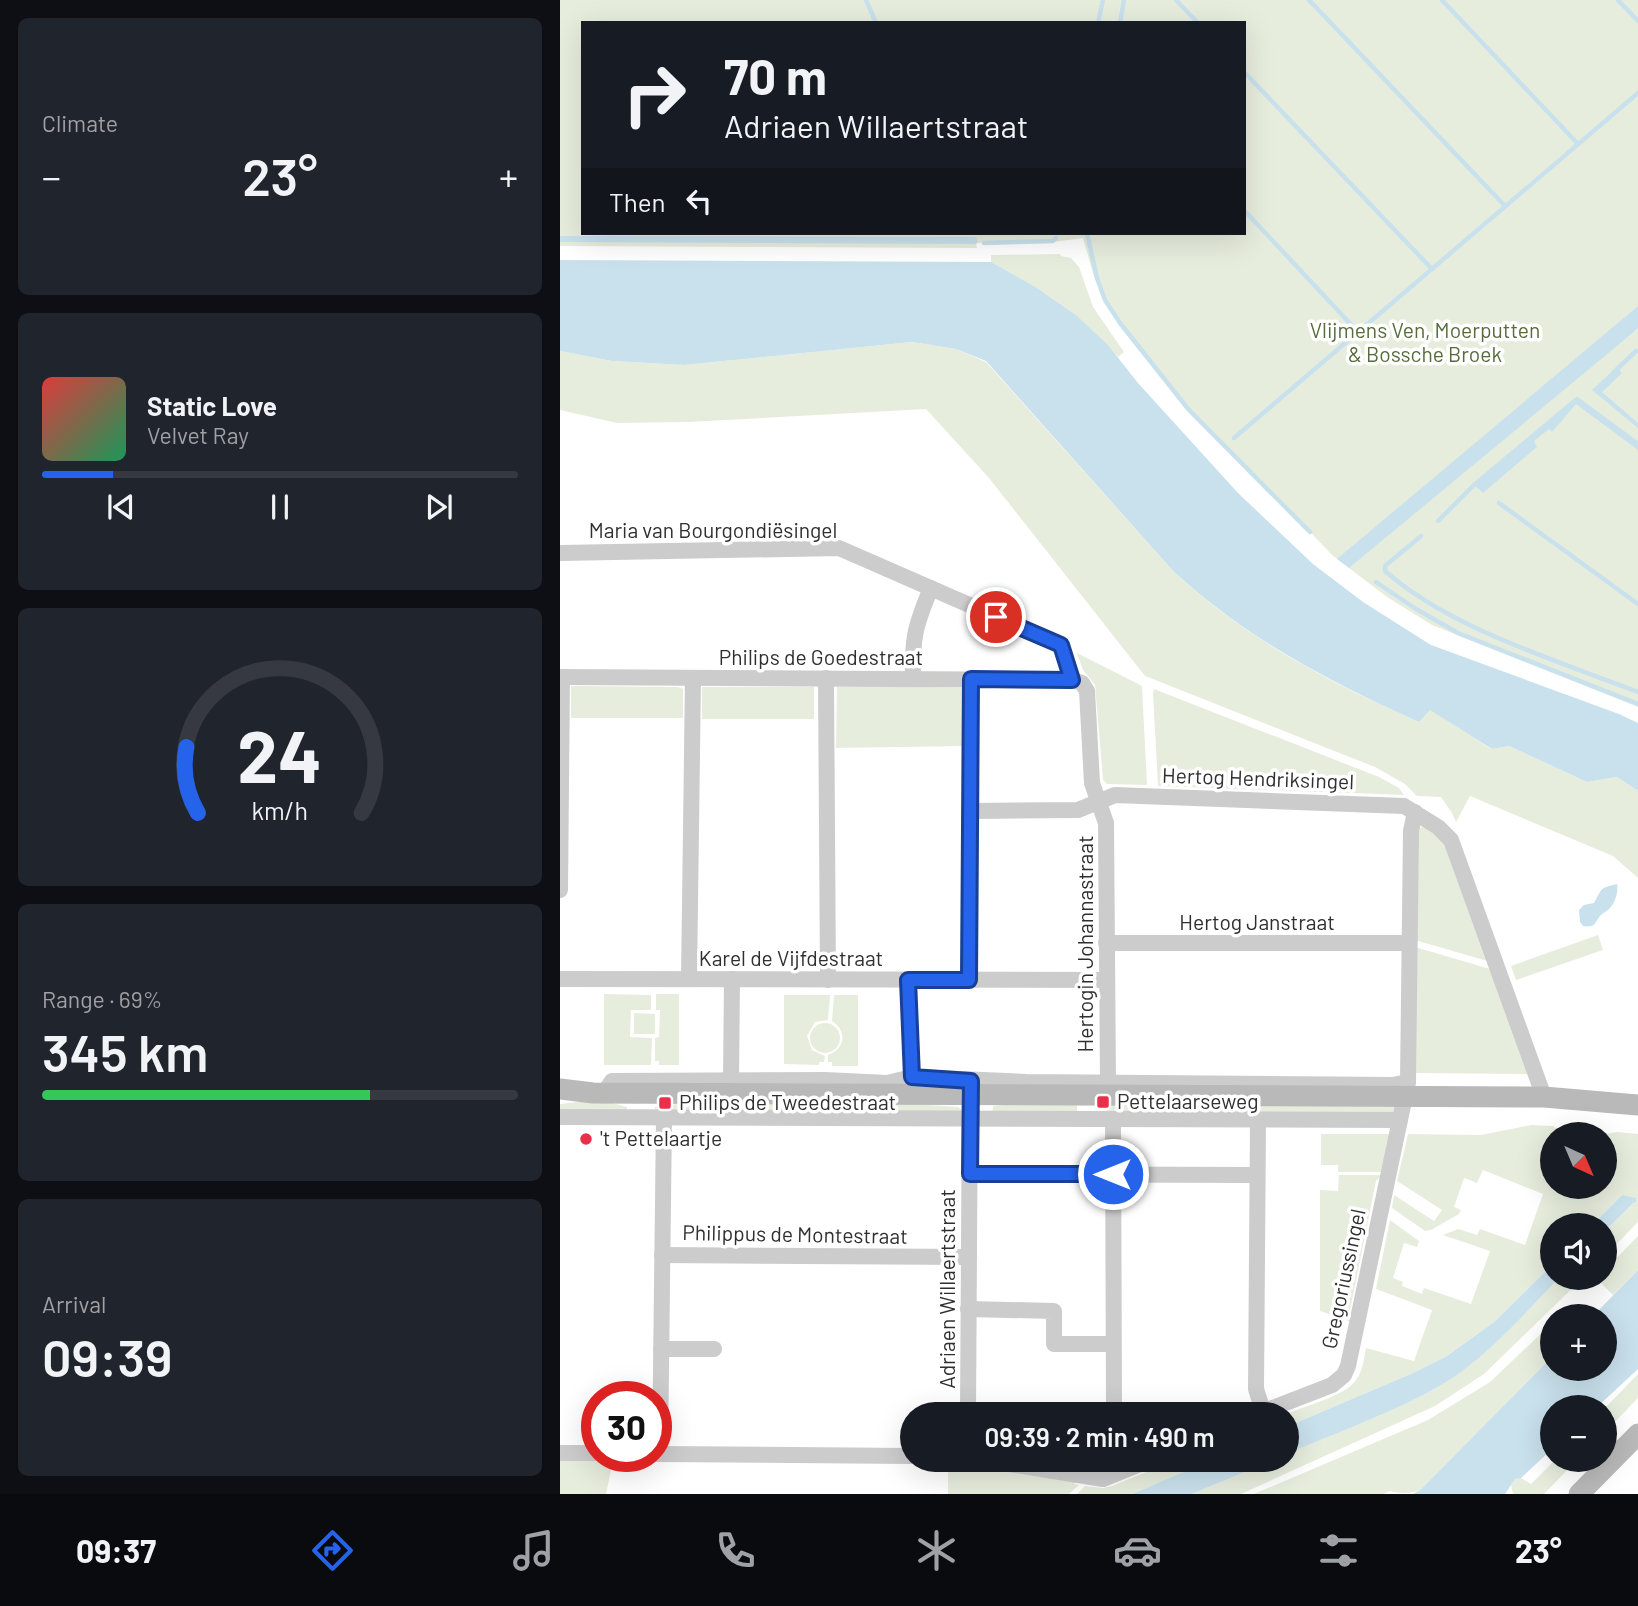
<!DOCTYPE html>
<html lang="en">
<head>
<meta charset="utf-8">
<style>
  :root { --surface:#171b24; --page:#20242c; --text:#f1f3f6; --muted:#9ea1a6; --line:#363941; --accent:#2563eb }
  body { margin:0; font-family:Barlow,sans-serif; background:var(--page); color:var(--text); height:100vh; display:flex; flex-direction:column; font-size:26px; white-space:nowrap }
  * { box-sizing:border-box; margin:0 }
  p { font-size:23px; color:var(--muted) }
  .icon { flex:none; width:38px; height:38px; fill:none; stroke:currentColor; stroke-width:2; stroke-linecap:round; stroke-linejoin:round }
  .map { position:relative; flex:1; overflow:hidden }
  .sheet { display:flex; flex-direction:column; gap:18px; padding:18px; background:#0d0f14; width:560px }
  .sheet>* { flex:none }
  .banner { position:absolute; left:21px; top:21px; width:665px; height:214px; border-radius:0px; box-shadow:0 7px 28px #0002; background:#171b24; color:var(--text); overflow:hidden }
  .needle { width:46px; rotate:136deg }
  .fabs { position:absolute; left:980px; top:1122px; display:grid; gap:14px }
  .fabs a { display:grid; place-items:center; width:77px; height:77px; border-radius:50%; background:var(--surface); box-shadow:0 7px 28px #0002; font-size:35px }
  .speed { position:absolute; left:21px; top:1381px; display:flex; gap:14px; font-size:35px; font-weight:700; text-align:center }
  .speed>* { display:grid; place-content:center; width:91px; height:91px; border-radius:50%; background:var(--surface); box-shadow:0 7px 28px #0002; line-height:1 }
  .speed .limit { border:10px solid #d22; background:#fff; color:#111 }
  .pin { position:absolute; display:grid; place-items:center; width:60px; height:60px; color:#fff; margin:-30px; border:4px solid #fff; border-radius:50%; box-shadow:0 2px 7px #0007 }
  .me { position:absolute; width:77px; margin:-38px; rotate:270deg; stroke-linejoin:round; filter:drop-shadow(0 0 5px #0008) }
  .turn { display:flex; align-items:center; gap:24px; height:147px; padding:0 28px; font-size:32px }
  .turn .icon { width:91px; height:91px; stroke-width:2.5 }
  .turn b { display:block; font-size:49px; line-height:60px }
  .then { display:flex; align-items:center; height:66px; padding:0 28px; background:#0003; gap:14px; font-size:26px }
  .big { font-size:52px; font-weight:600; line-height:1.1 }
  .sheet .widget { flex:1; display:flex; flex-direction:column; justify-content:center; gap:10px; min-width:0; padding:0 24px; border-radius:10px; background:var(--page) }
  .sheet .dial { align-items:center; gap:0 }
  .dial svg { height:182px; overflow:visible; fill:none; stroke:var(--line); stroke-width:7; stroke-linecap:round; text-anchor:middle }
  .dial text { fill:var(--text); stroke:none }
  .song { display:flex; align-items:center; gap:21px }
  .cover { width:84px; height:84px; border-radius:10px; background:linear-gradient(135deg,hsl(0 70% 55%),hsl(150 70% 35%)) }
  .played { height:7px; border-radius:4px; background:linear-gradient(90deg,var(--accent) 15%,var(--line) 15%) }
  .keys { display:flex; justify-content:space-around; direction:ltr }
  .heat { display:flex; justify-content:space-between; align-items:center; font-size:38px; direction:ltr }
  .charge { height:10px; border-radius:5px; background:linear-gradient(90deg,#34c759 69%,var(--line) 0) }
  .trip { position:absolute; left:340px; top:1402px; width:399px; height:70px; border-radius:35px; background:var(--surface); box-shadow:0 7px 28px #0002; font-weight:600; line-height:70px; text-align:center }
  .tabs { display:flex; height:112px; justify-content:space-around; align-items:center; background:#090b0e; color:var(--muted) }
  .tabs .icon { width:49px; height:49px }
  .tabs .active { color:var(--accent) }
  .tabs b { font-size:32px; color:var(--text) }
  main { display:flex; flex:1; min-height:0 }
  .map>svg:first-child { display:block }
</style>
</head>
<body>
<main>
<section class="sheet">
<div class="widget"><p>Climate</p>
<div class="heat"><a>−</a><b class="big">23°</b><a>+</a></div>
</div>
<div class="widget">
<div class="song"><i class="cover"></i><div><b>Static Love</b><p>Velvet Ray</p></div></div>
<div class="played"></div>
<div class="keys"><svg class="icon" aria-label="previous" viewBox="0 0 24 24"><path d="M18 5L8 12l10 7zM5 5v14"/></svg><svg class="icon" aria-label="pause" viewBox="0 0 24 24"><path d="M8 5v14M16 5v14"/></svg><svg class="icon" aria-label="next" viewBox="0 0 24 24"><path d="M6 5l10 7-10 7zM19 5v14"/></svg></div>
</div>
<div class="widget dial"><svg viewBox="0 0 100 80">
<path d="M14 69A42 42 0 1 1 86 69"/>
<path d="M14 69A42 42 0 0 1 9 40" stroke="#2563eb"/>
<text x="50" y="56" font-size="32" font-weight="700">24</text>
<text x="50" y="72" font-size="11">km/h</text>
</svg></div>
<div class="widget"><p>Range · 69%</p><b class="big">345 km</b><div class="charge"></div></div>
<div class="widget"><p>Arrival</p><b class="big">09:39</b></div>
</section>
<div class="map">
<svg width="1078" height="1494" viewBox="0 0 1078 1494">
  <rect width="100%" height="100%" fill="#fff"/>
  <g fill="#e7eddd" fill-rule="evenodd">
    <path d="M0,0H1078V707L872,625L827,597L772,555L735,516L663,447L629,410L598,371L560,323L545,300L534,277L523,238L493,242L362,244H416L417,248L0,246ZM23,23H684V233H23Z"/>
    <path d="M500,254L501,256L511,258L519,267L533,307L564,352L558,357C523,316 477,289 431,262V255Z"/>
    <path d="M352,342L396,349L426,362L614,572C685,638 770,683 859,722L870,709L931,749L949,746L1027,782L1057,777L1078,791V878L1053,856L910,796L896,822L892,813L881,797L857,796L845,784L815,767L585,676L429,478L366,409L129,422L57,423L0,410V351L52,361L124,365Z"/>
    <polygon points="517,653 582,686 587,785 547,784 543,780 535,685 523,670"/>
    <polygon points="11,686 118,687 123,689 123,718 11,718"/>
    <polygon points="326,686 405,688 407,746 276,748 277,687"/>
    <rect x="142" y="687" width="112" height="32"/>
    <polygon points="594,689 819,777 839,788 844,795 598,786 593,693"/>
    <polygon points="861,827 868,828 884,843 927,961 855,940 857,830"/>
    <polygon points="1038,935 1043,950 956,980 951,966"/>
    <polygon points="855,947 930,969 970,1074 855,1073"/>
    <polygon points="44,994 91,995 91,1010 71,1010 70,1037 92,1038 91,1065 44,1065"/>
    <polygon points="96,994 119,994 119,1065 99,1065 99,1061 95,1061 95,1038 99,1037 100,1010 96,1010"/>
    <polygon points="224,995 270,995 268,1020 255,1022 247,1036 252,1050 265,1056 264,1062 259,1062 259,1065 224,1064"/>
    <path d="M274,995H298V1066H272V1062H268V1055C286,1048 287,1031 272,1021Z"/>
    <polygon points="74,1013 95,1014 95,1034 74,1034"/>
    <circle cx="265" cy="1038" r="15"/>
    <polygon points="26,1101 45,1101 67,1107 67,1114 0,1110 0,1104"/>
    <polygon points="132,1102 340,1103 398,1107 402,1110 402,1116 95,1114 95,1107"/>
    <polygon points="471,1103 517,1104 517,1116 432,1115 433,1106"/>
    <polygon points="547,1104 841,1106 842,1117 547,1116"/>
    <path d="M971,1125L993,1126L1006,1134H992V1186H1045V1134L1057,1132L1078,1134V1222L1045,1256V1231L1073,1202L1062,1195L1032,1225H992V1265L934,1322L887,1356L853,1373L726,1427V1414C745,1406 785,1396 796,1380C803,1371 804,1359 806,1348L854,1361L872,1310L816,1289L830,1220L859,1241L857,1247L844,1243L833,1278L843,1282L842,1286L862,1294L864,1288L911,1304L930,1251L883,1235L898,1229L917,1235L920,1229L965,1245L983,1194L923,1170L917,1183L904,1178L894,1207L901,1210L899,1214L871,1230L865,1231L832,1208L834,1195L874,1221L882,1210L837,1181L848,1134L921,1135Z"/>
    <polygon points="761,1134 830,1134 822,1172 778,1172 778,1165 761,1165"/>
    <polygon points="779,1175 822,1175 816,1181 789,1315 792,1322 760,1311 760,1190 778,1191"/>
    <polygon points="1078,1236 1078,1270 1053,1295 1036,1278 1045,1278 1045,1270"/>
    <path d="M999,1278H1023L924,1374L875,1406L681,1494H632L714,1460H726V1454C772,1434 820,1417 865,1394C918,1367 958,1319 999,1278Z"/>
    <path d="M992,1323V1357L860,1490C850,1494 841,1494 830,1491L823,1494H694L868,1420L930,1382Z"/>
    <polygon points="1078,1374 1078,1398 1045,1432 1045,1408"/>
    <polygon points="0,1460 53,1461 46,1494 0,1494"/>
    <polygon points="616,1460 651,1460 572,1494 517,1494 525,1486 543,1488 552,1486"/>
    <polygon points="995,1460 1017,1460 984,1494 953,1494 951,1485 955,1479 961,1478 971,1484"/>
    <polygon points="391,1464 417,1466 417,1468 516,1482 514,1484 519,1485 509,1494 388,1494 388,1465"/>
  </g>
  <g fill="#c9e1ed">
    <polygon points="0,236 416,237 418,242 416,244 0,242"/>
    <path d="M0,260L431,262L477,288L517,316L548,345L578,383L678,493L753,564L803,602L871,645L1059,714L1078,723V791L1057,777L1027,782L949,746L932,749L870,710L859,722C771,683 686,638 614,572L426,361L396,349L352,342L124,365L52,361L0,351Z"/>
    <polygon points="1078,306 1078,328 1057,346 789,568 777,559"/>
    <polygon points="1057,367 1062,373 1042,392 1078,423 1078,428 1032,390"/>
    <polygon points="1017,399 1078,446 1078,450 1016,404 992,432 989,429 974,441 977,447 923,493 914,485"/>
    <path d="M1057,884C1059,890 1055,904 1049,909C1047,911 1042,913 1040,916C1034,924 1035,928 1023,926L1020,922L1019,910L1024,905L1034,903C1042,889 1039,888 1057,884Z"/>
    <polygon points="1062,1195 1076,1198 1076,1202 1073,1203 1045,1231 1045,1225 1032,1225"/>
    <path d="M992,1265V1278H999C959,1319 918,1368 865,1394C820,1417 772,1435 726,1454V1427L853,1373L887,1356L934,1322Z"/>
    <polygon points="1078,1270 1078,1369 1037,1407 992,1407 992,1449 961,1478 955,1479 945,1494 853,1494 860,1490 992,1357 992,1368 1045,1368 1045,1316 1033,1316"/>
    <polygon points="651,1460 714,1460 632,1494 572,1494"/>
  </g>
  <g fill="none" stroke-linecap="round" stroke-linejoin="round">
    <g stroke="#c9e1ed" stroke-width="4.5">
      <polyline points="306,0 316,23"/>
      <polyline points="616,0 638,23"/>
      <polyline points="749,0 945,206"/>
      <polyline points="882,0 1018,144"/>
      <polyline points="1058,0 1078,21"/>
      <polyline points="538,23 543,0"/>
      <polyline points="560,23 564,0"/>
      <polyline points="684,72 872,269"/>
      <polyline points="684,210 798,332"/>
      <polyline points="527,233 537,278 545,300 560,323 629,410 750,532"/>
      <polyline points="424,243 493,241 496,238"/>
      <polyline points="1054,372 1076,351"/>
      <polyline points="674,438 1078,93"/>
      <polyline points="939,503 1078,604"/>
      <polyline points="878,521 914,485 1017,399 1078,444"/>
      <path d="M861,536L825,566V571C891,629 996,660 1078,692"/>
      <polyline points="816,582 856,609 898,633 1078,704"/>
    </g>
    <g stroke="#ccc" stroke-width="16">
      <polyline points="0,553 279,548 501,645 512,680"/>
      <polyline points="0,677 512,680 522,683 527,691 532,783 546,823 548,1082"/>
      <polyline points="266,678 268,980"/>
      <path d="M353,679C352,638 355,626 371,588"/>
      <polyline points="410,811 518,810 555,795 844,806 878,827 891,840 984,1097"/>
      <polyline points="0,890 2,677"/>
      <polyline points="546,943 849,943"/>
      <polyline points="0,979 546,980"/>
      <polyline points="129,979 133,678"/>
      <polyline points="348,980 352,1077"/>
      <polyline points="409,980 411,679"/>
      <polyline points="171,1081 172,979"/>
      <polyline points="44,1093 52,1081 265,1080 327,1083 352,1077 467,1082 832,1085 848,1082"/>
      <polyline points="0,1117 840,1120"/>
      <polyline points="553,1120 554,1414"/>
      <polyline points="698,1121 696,1389 703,1411"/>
      <polyline points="410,1174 697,1175"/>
      <polyline points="102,1255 409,1257"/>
      <polyline points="408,1309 494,1311 494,1344 553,1344"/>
      <polyline points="101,1349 154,1349"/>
      <polyline points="408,1414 410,1083"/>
      <polyline points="697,1414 772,1385 784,1375 788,1366 848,1082 851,831 855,812"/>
      <polyline points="0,1453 37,1453"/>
      <polyline points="96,1454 352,1456"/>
      <polyline points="100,1454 104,1118"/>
      <polyline points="423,1460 543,1479 590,1460"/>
    </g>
    <g stroke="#b9b9b9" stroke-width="21">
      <polyline points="0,1089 33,1093 984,1097 1078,1105"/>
      <polyline points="1019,1494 1078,1434"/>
    </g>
  </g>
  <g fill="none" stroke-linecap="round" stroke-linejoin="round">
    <defs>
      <polyline id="route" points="436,617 501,645 512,680 411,679 409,980 348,980 352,1077 411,1081 410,1174 553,1174"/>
    </defs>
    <use href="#route" stroke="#184099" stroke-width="18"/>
    <use href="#route" stroke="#2563eb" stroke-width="12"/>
  </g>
  <g fill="#e92f4a" stroke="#fff" stroke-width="2.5">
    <rect x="536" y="1095" width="14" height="14" rx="3.5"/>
    <rect x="98" y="1096" width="14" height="14" rx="3.5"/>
    <circle cx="26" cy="1139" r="7"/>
  </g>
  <g text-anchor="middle" stroke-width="7" stroke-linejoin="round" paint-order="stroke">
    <g font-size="21" fill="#566c3c" stroke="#fff">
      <text x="865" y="338">Vlijmens Ven, Moerputten<tspan x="865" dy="24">&amp; Bossche Broek</tspan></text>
    </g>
    <g font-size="21" fill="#2f2f2f" stroke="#fff">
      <text x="153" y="538">Maria van Bourgondiësingel</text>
      <text x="261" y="665">Philips de Goedestraat</text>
      <text transform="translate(698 779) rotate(2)" y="7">Hertog Hendriksingel</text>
      <text x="697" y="930">Hertog Janstraat</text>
      <text transform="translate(526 944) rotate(-90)" y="7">Hertogin Johannastraat</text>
      <text x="231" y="966">Karel de Vijfdestraat</text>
      <text transform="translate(235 1235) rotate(1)" y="7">Philippus de Montestraat</text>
      <text transform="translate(784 1279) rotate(-78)" y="7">Gregoriussingel</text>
      <text transform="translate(388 1289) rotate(-90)" y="7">Adriaen Willaertstraat</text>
    </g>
    <g font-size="21" fill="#2f2f2f" stroke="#fff" text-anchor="start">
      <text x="557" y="1109">Pettelaarseweg</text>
      <text x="119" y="1110">Philips de Tweedestraat</text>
      <text x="40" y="1146">'t Pettelaartje</text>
    </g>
  </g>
</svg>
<div class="fabs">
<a><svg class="needle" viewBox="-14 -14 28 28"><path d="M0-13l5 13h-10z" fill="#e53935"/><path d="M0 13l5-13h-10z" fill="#9ea1a6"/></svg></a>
<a><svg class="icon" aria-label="sound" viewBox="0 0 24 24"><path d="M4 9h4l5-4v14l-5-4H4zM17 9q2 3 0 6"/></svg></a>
<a>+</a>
<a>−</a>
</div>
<div class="speed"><div class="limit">30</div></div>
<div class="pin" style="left:436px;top:617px;background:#d93025"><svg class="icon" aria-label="arrive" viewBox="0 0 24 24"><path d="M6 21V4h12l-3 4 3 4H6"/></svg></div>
<svg class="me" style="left:553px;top:1174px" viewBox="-20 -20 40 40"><circle r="17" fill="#2563eb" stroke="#fff" stroke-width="3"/><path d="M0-11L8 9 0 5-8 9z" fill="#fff"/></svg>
<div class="trip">09:39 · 2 min · 490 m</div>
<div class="banner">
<div class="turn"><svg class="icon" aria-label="right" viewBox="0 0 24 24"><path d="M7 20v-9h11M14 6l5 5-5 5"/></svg><div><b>70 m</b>Adriaen Willaertstraat</div></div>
<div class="then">Then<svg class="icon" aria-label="left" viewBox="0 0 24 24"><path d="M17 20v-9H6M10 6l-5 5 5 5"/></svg></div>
</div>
</div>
</main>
<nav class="tabs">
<b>09:37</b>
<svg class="icon active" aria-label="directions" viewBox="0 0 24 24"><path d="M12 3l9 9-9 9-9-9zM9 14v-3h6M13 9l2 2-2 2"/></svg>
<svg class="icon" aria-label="music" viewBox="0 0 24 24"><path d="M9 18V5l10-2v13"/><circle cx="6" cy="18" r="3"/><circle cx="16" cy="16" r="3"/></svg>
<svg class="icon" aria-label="phone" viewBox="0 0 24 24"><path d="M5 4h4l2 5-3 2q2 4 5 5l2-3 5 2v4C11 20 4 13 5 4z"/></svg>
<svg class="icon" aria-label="climate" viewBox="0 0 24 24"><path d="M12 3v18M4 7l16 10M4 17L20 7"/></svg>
<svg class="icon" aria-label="car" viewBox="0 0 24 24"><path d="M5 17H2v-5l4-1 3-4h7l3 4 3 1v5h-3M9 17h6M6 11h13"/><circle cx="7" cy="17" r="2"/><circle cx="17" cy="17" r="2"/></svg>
<svg class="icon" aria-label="filters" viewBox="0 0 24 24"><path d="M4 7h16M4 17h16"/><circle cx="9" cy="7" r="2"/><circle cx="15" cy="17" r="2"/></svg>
<b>23°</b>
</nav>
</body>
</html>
